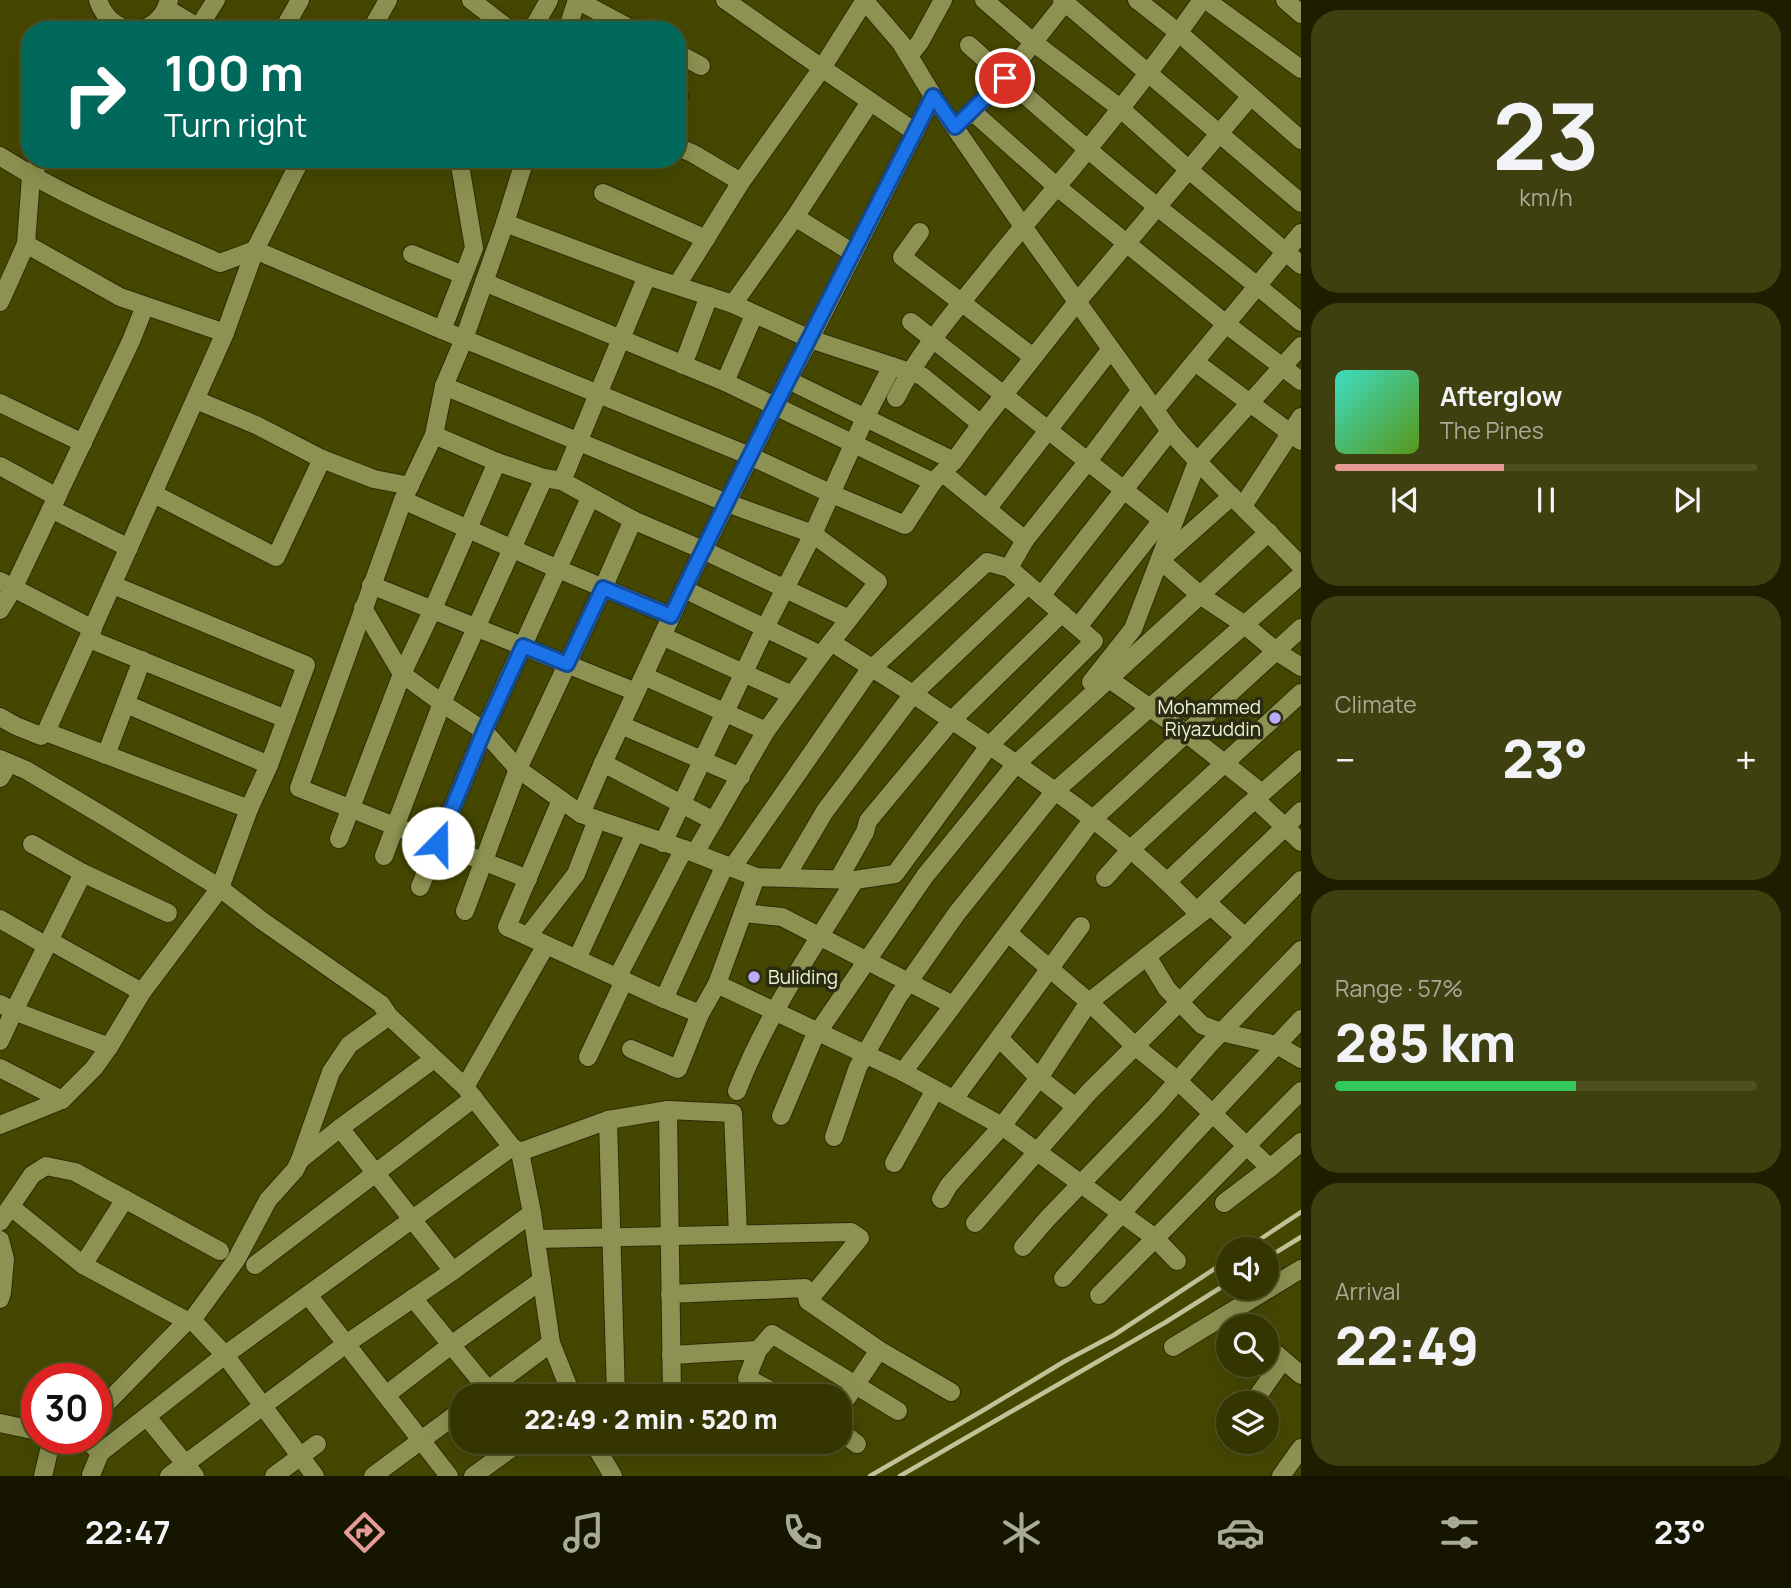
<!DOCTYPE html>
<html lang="en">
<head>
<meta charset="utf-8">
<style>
  :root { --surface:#343500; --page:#3f400f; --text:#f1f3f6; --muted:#a9ab99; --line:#4e5022; --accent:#e69b98 }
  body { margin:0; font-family:Manrope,sans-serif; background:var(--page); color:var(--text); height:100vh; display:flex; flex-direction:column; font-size:26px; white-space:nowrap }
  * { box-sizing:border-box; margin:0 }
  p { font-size:23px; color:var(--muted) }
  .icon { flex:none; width:38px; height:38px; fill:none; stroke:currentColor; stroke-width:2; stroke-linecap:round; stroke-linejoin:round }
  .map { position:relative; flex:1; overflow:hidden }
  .sheet { display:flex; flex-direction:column; gap:10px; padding:10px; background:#1d1d00; width:490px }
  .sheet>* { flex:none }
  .banner { position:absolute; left:21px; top:21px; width:665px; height:147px; border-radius:28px; box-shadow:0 7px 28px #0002,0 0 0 2px var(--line); background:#00695c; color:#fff; overflow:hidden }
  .controls { position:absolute; left:1216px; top:1237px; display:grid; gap:14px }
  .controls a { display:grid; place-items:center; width:63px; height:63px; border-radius:50%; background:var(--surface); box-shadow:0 7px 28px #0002,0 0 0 2px var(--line); font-size:35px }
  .speed { position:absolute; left:21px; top:1363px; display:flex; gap:14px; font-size:35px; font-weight:700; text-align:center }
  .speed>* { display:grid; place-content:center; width:91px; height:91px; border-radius:50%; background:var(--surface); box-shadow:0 7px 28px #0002,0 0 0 2px var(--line); line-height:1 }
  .speed .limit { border:10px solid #d22; background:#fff; color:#111 }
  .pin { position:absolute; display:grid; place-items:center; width:60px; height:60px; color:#fff; margin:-30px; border:4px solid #fff; border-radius:50%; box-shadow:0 2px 7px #0007 }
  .me { position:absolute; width:77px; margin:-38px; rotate:22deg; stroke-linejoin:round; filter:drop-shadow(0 0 5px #0008) }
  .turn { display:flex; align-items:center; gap:24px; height:147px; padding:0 28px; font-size:32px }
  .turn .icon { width:91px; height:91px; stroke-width:2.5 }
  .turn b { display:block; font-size:49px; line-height:60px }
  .big { font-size:52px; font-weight:800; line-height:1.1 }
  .sheet .card { flex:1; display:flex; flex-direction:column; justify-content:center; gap:10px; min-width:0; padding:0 24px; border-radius:28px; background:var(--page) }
  .sheet .dial { align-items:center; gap:0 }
  .dial b { font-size:91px; line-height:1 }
  .song { display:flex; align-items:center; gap:21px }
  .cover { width:84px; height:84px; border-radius:10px; background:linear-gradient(135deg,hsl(170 70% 55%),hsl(90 70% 35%)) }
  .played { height:7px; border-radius:4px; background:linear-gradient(90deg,var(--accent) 40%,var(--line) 40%) }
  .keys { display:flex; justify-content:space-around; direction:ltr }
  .heat { display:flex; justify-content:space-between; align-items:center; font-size:38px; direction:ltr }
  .charge { height:10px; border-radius:5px; background:linear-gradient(90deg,#34c759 57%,var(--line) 0) }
  .trip { position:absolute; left:450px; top:1384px; width:402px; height:70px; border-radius:28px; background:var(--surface); box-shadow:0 7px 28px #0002,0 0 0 2px var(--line); font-weight:800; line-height:70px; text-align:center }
  .tabs { display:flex; height:112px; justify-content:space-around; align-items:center; background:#151500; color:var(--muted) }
  .tabs .icon { width:49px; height:49px }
  .tabs .current { color:var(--accent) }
  .tabs b { font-size:32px; color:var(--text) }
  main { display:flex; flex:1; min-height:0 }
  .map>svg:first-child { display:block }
</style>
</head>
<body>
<main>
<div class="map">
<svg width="1301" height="1476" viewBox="0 0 1301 1476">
  <rect width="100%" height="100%" fill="#454700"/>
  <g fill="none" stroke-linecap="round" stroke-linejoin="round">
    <defs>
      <g id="minor">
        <path d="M98,0C111,39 158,40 169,0"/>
        <polyline points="471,0 510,30"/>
        <polyline points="577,0 633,30"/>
        <polyline points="725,0 822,68 865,0"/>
        <path d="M864,0L901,43L933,96L1022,225L1170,431C1211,479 1258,520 1301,566"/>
        <polyline points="984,0 1033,42 1120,108 1188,169 1301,265"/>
        <polyline points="1062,0 1301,203"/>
        <polyline points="1137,0 1179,33 1301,140"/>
        <polyline points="1206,0 1301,69"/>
        <polyline points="1285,0 1301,14"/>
        <polyline points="167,9 203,30"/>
        <polyline points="198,28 216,0"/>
        <polyline points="283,30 300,0"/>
        <polyline points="371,30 388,0"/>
        <polyline points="532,30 549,0"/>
        <polyline points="567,30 577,0"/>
        <path d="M969,45C1030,100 1092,154 1155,205C1204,244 1254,282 1301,322"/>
        <polyline points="677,53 701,66"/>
        <polyline points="909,56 920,42 943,0"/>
        <polyline points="677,95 679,96"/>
        <polyline points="972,111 1056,186 1226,324 1301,381"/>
        <polyline points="965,118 1005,78 1067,0"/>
        <path d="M0,156C69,200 146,230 220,263L255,250L442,330L750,456L832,494L905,525L933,482L954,461L981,424L922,376L810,339L733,304L647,276L505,223"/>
        <polyline points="525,159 505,223 464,339 444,386 434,435 403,500 299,788 528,879"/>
        <polyline points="741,182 822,68 915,132"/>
        <polyline points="603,193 706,239"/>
        <polyline points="795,217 853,253"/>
        <polyline points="920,232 902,257 1033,357"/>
        <polyline points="26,244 120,297 225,333"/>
        <polyline points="412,254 463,275"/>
        <polyline points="484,282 725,382 933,482"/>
        <polyline points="677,285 741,182 692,153 677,147"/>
        <polyline points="0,302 26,244 31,176 41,159"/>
        <polyline points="733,304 795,217 870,102"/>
        <polyline points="911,322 1162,520 1078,627"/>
        <polyline points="442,330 474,248 459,159"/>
        <polyline points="1195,362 1301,441"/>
        <polyline points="683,365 709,296"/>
        <polyline points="788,380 954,461"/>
        <polyline points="725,382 754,315"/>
        <polyline points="444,386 727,503 813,534 878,582 821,655 766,731 695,853"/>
        <path d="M896,398C919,352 954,312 986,272C1019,230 1055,190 1088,149C1128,100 1166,51 1202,0"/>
        <polyline points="196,400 256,425 322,459 374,479 410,486"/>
        <polyline points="0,403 83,443"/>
        <polyline points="1155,410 1301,233"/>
        <polyline points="981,424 1077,302 1251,96"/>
        <polyline points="434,435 497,462 544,478 562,481 633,520 703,550 849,619"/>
        <polyline points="0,466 57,497"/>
        <polyline points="943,473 1025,540"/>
        <polyline points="562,481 647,276"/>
        <polyline points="154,494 276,557 322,459"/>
        <polyline points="1232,496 1160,560 1200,595 1245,625 1276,651 1301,667"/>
        <polyline points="403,500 558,569 671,616"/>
        <polyline points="1243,506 1301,417"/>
        <polyline points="51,509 129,548"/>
        <polyline points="987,509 1111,349"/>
        <polyline points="1009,568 1025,540 1088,461 1141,390"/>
        <polyline points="0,581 93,629"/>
        <polyline points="371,585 636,692"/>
        <polyline points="684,589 821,655"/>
        <polyline points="1041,596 1170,431"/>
        <polyline points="363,608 402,674 442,703 484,731 518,769 581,814 684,849 756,877 855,880 895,874 989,746 1094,641 1009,568 987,562 868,672 732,868"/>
        <polyline points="0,610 14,587 131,341 145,306"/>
        <polyline points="662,636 792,695"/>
        <polyline points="89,639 286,719"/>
        <polyline points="831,642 913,694 1028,585"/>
        <polyline points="644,676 766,731"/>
        <polyline points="1109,679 1186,733 1262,793"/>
        <polyline points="1091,682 1133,629 1197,462 1301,346"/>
        <polyline points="126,704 269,765"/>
        <polyline points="0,717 16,726 41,736 46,732 225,333 255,250 301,159"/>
        <polyline points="621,725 741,777"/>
        <polyline points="46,732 249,809"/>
        <polyline points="106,755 142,660"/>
        <polyline points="0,759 26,770 105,817 220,888 261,920 381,1004 389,1016 465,1087 512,1147 520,1152 532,1213 551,1343 572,1396"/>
        <polyline points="603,763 714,821"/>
        <polyline points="0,778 9,763"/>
        <polyline points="1255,799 1285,827 1301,811"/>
        <polyline points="561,800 507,927 664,999 700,1014"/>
        <polyline points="581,814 603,763 684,589 788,380 810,339 933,96"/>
        <polyline points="339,839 402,674 433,609 497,462"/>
        <polyline points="663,843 765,628 813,534 865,418 892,366"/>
        <polyline points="32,844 83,873 168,913"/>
        <polyline points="384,856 442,703 544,478"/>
        <path d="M786,877L825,811L913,694C1011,761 1114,824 1196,911L1211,906L1245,937L1301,880"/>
        <polyline points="839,878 865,832 868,821 952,720 1062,613"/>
        <polyline points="1105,878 1131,849 1301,693"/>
        <polyline points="1168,881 1244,809 1301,759"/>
        <polyline points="420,887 484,731 590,498"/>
        <polyline points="1199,909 1285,827 1301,842"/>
        <polyline points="465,911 518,769 603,588 633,520"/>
        <polyline points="743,913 782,917 953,1005"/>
        <polyline points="0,919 47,946"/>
        <polyline points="1008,933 1089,1002 1135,1046 1178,1081 1270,1168 1301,1142"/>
        <polyline points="528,936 576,874 597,820"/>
        <polyline points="50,941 142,992"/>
        <polyline points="1147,956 1167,989 1202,1025 1221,1032 1277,1045 1301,1059"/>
        <polyline points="577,959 635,833"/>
        <polyline points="617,978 684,849"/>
        <polyline points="717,984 903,1072"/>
        <polyline points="664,999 725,865"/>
        <polyline points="0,1004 14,1011 83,873"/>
        <polyline points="999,1038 1039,1078 1076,1107"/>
        <polyline points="0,1041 14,1011 109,1047 94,1068 62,1100 0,1125"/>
        <polyline points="109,1047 142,992 220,888 249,809 269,765 306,665 113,585"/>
        <polyline points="631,1049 678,1069 700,1014 717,984 756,877"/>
        <polyline points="588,1057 624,981"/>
        <polyline points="0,1068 62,1100"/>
        <polyline points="465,1087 546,945"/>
        <path d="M737,1091C766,1016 813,948 855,880"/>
        <polyline points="954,1099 1081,926"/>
        <polyline points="668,1110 672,1396"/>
        <polyline points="781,1116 813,1040 818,1032 925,876 1016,764 1269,532"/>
        <polyline points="608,1120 616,1396"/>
        <polyline points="340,1128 453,1271"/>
        <polyline points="834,1137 858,1067 898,997 957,913 1055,791 1301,575"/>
        <polyline points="520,1152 608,1120 668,1110 733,1113 738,1234"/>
        <polyline points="300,1160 340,1128 434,1059"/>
        <polyline points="894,1163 935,1090"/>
        <polyline points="941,1199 949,1185 1002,1126 1039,1078 1089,1002 1208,908"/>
        <polyline points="1224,1203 1270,1168"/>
        <polyline points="11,1207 83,1265 187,1321"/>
        <polyline points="0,1222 32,1175 46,1166 75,1172 220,1251"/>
        <polyline points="975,1223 1089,1092 1245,937"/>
        <polyline points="536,1239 851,1232 860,1238 808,1301"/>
        <polyline points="0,1240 5,1259 2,1292 0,1299"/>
        <polyline points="1023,1247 1047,1219 1156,1106 1208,1046 1301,950"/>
        <polyline points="1177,1261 1155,1238 1002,1126 903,1072 1093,819 1301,628"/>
        <polyline points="83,1265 125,1199"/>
        <polyline points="255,1265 474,1098"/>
        <polyline points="1063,1278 1187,1141 1301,1019"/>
        <polyline points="670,1294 805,1288 808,1301 879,1350 951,1392"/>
        <polyline points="308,1295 449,1476"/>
        <polyline points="1099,1295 1301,1091"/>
        <polyline points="413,1298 493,1396"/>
        <polyline points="1230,1314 1244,1326"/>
        <polyline points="192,1320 225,1355 315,1476"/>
        <polyline points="1267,1346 1301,1375"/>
        <polyline points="1173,1347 1301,1269"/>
        <polyline points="671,1355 758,1350"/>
        <polyline points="386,1395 451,1345 542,1280"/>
        <polyline points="480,1396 551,1343"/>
        <polyline points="781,1396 747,1378 758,1350 772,1334 898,1411"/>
        <polyline points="1252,1404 1283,1360"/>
        <polyline points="840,1408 879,1350"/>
        <polyline points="96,1414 187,1321 192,1320 236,1260 268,1200 295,1170 300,1160 331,1072 349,1045 389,1016"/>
        <polyline points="147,1417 195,1476"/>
        <polyline points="0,1423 37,1431"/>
        <polyline points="840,1431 857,1444"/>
        <polyline points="1228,1437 1228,1435"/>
        <polyline points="86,1438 100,1453 225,1355 512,1147"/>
        <polyline points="593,1442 613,1476"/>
        <polyline points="91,1475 100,1453"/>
        <polyline points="43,1476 52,1438"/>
        <polyline points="169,1476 346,1344 453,1271 532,1213"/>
        <polyline points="274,1476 317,1444"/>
        <polyline points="373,1476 462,1410"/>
        <polyline points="473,1476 520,1442"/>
        <polyline points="1281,1476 1301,1448"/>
      </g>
    </defs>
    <use href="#minor" stroke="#2b2c0a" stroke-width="20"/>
    <use href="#minor" stroke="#8d9151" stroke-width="18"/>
    <g stroke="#c0c397" stroke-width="4.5">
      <polyline points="1244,1250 1301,1212"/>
      <polyline points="1267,1258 1301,1237"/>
      <polyline points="870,1476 982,1411 1065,1361 1114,1335 1228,1260"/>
      <polyline points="900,1476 1166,1322 1228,1283"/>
    </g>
  </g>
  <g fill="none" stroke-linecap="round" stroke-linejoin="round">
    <defs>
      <path id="route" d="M438,843L484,731L523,646L567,664L603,588L671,616C755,441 845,269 933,96L955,127L1005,78"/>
    </defs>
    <use href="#route" stroke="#114b97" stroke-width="18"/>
    <use href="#route" stroke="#1a73e8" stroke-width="12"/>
  </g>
  <g fill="#b8abf7" stroke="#2a2c11" stroke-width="2.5">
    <circle cx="1275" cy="718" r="7"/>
    <circle cx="754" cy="977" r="7"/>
  </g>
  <g text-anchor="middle" stroke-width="7" stroke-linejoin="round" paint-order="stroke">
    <g font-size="19" fill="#f0f3d2" stroke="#2a2c11" text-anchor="end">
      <text x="1261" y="714">Mohammed<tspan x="1261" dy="22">Riyazuddin</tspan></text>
      <text x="768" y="984" text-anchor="start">Buliding</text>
    </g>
  </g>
</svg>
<div class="controls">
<a><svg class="icon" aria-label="sound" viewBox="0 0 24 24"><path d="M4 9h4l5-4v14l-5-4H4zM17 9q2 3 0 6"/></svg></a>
<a><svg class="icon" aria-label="search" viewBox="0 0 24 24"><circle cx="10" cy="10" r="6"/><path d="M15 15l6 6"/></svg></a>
<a><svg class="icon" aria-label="layers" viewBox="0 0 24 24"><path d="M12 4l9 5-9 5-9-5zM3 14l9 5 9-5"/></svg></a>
</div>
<div class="speed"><div class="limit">30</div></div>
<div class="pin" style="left:1005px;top:78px;background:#d93025"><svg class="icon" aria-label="arrive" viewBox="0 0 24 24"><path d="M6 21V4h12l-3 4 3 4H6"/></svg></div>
<svg class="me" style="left:438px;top:843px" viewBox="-20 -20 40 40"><circle r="19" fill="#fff"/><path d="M0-13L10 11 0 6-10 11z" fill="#1a73e8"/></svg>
<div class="trip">22:49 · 2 min · 520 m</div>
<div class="banner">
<div class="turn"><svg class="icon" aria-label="right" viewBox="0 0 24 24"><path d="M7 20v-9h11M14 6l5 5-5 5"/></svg><div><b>100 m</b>Turn right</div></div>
</div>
</div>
<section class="sheet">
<div class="card dial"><b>23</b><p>km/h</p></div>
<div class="card">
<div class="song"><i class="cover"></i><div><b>Afterglow</b><p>The Pines</p></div></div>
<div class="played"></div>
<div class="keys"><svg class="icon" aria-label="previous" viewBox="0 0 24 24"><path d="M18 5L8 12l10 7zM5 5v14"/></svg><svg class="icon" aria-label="pause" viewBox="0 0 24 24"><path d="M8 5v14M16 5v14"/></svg><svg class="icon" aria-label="next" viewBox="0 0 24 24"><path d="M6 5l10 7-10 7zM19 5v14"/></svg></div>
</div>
<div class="card"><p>Climate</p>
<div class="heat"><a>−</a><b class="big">23°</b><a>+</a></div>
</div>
<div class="card"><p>Range · 57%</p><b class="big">285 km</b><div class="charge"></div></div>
<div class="card"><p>Arrival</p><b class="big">22:49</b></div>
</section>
</main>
<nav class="tabs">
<b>22:47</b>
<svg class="icon current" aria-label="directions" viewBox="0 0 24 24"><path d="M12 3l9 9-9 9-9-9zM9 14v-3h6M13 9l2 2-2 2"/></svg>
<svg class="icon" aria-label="music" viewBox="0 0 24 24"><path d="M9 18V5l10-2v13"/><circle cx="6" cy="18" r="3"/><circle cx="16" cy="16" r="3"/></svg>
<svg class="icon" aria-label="phone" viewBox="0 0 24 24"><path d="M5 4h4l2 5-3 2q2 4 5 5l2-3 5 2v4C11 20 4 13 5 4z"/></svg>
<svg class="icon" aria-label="climate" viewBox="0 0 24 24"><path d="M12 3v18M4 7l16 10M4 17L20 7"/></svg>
<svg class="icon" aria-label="car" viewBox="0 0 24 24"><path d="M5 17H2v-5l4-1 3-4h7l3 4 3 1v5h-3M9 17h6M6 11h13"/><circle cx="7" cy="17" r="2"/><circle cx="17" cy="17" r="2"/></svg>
<svg class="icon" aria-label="filters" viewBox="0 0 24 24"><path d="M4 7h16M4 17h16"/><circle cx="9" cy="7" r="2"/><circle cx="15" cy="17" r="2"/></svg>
<b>23°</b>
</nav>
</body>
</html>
